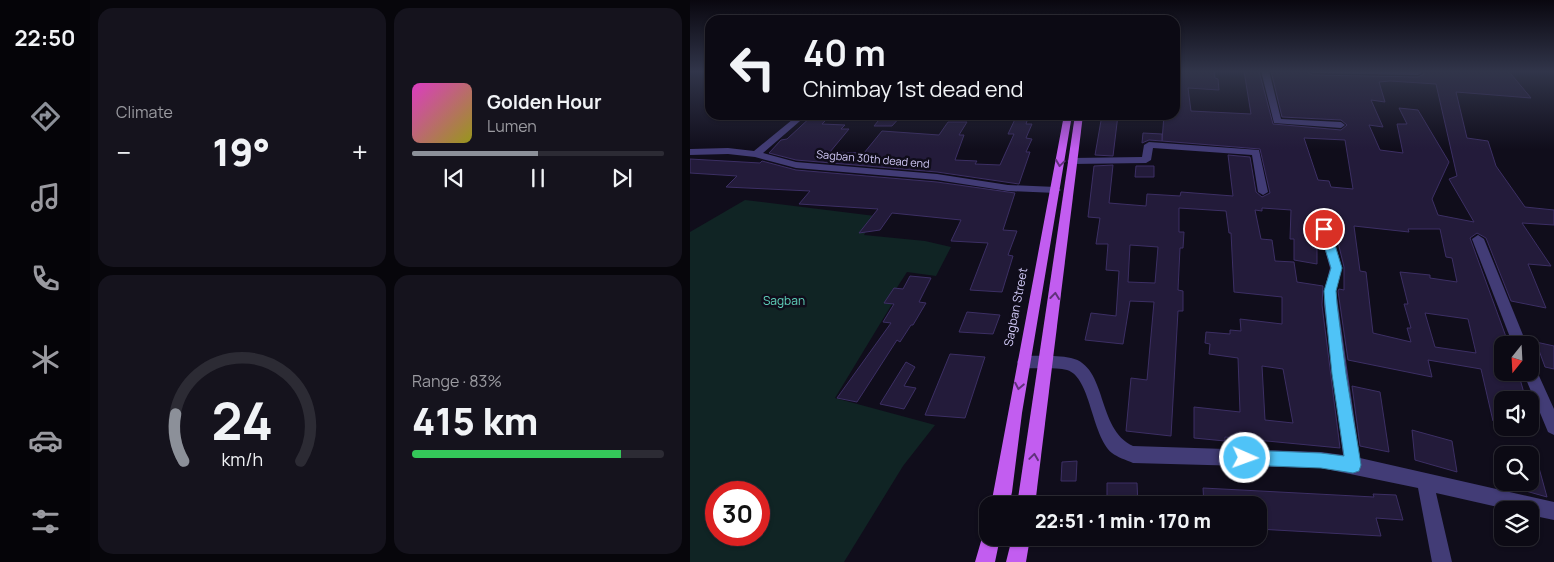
<!DOCTYPE html>
<html lang="en">
<head>
<meta charset="utf-8">
<style>
  :root { --surface:#0c0a14; --page:#15131d; --text:#f1f3f6; --muted:#9a9aa0; --line:#2c2b34; --accent:#8c9099 }
  body { margin:0; font-family:Manrope,sans-serif; background:var(--page); color:var(--text); height:100vh; display:flex; flex-direction:column; font-size:19px; white-space:nowrap }
  * { box-sizing:border-box; margin:0 }
  p { font-size:16px; color:var(--muted) }
  .icon { flex:none; width:28px; height:28px; fill:none; stroke:currentColor; stroke-width:2; stroke-linecap:round; stroke-linejoin:round }
  .map { position:relative; flex:1; overflow:hidden }
  .details { display:flex; flex-direction:column; gap:8px; padding:8px; background:#07060b; width:600px }
  .details>* { flex:none }
  .hud { position:absolute; left:15px; top:15px; width:475px; height:105px; border-radius:15px; box-shadow:0 1px 4px #0004,0 0 0 1px var(--line); background:#0c0a14; color:var(--text); overflow:hidden }
  .needle { width:32px; rotate:198deg }
  .controls { position:absolute; left:804px; top:336px; display:grid; gap:10px }
  .controls a { display:grid; place-items:center; width:45px; height:45px; border-radius:10px; background:var(--surface); box-shadow:0 1px 4px #0004,0 0 0 1px var(--line); font-size:25px }
  .speed { position:absolute; left:15px; top:481px; display:flex; gap:10px; font-size:25px; font-weight:700; text-align:center }
  .speed>* { display:grid; place-content:center; width:65px; height:65px; border-radius:50%; background:var(--surface); box-shadow:0 1px 4px #0004,0 0 0 1px var(--line); line-height:1 }
  .speed .limit { border:8px solid #d22; background:#fff; color:#111 }
  .pin { position:absolute; display:grid; place-items:center; width:42px; height:42px; color:#fff; margin:-21px; border:2px solid #fff; border-radius:50%; box-shadow:0 1px 5px #0007 }
  .me { position:absolute; width:55px; margin:-28px; rotate:92deg; stroke-linejoin:round; filter:drop-shadow(0 0 4px #0008) }
  .turn { display:flex; align-items:center; gap:18px; height:105px; padding:0 15px; font-size:22px }
  .turn .icon { width:65px; height:65px; stroke-width:2.5 }
  .turn b { display:block; font-size:35px; line-height:42px }
  .big { font-size:38px; font-weight:800; line-height:1.1 }
  .details .tile { flex:1; display:flex; flex-direction:column; justify-content:center; gap:8px; min-width:0; padding:0 18px; border-radius:15px; background:var(--page) }
  .details .dial { align-items:center; gap:0 }
  .dial svg { height:130px; overflow:visible; fill:none; stroke:var(--line); stroke-width:7; stroke-linecap:round; text-anchor:middle }
  .dial text { fill:var(--text); stroke:none }
  .song { display:flex; align-items:center; gap:15px }
  .cover { width:60px; height:60px; border-radius:8px; background:linear-gradient(135deg,hsl(310 70% 55%),hsl(60 70% 35%)) }
  .played { height:5px; border-radius:2px; background:linear-gradient(90deg,var(--accent) 50%,var(--line) 50%) }
  .keys { display:flex; justify-content:space-around; direction:ltr }
  .heat { display:flex; justify-content:space-between; align-items:center; font-size:28px; direction:ltr }
  .charge { height:8px; border-radius:4px; background:linear-gradient(90deg,#34c759 83%,var(--line) 0) }
  .details .tiles { flex:1; display:grid; gap:8px; grid-template-columns:repeat(2,1fr) }
  .trip { position:absolute; left:289px; top:496px; width:288px; height:50px; border-radius:15px; background:var(--surface); box-shadow:0 1px 4px #0004,0 0 0 1px var(--line); font-weight:800; line-height:50px; text-align:center }
  main { display:flex; flex:1; min-height:0 }
  .tab-bar { display:flex; flex-direction:column; width:90px; justify-content:space-around; align-items:center; background:#050408; color:var(--muted) }
  .tab-bar .icon { width:35px; height:35px }
  .tab-bar .current { color:var(--accent) }
  .tab-bar b { font-size:22px; color:var(--text) }
  .map>svg:first-child { display:block }
</style>
</head>
<body>
<main>
<nav class="tab-bar">
<b>22:50</b>
<svg class="icon current" aria-label="directions" viewBox="0 0 24 24"><path d="M12 3l9 9-9 9-9-9zM9 14v-3h6M13 9l2 2-2 2"/></svg>
<svg class="icon" aria-label="music" viewBox="0 0 24 24"><path d="M9 18V5l10-2v13"/><circle cx="6" cy="18" r="3"/><circle cx="16" cy="16" r="3"/></svg>
<svg class="icon" aria-label="phone" viewBox="0 0 24 24"><path d="M5 4h4l2 5-3 2q2 4 5 5l2-3 5 2v4C11 20 4 13 5 4z"/></svg>
<svg class="icon" aria-label="climate" viewBox="0 0 24 24"><path d="M12 3v18M4 7l16 10M4 17L20 7"/></svg>
<svg class="icon" aria-label="car" viewBox="0 0 24 24"><path d="M5 17H2v-5l4-1 3-4h7l3 4 3 1v5h-3M9 17h6M6 11h13"/><circle cx="7" cy="17" r="2"/><circle cx="17" cy="17" r="2"/></svg>
<svg class="icon" aria-label="filters" viewBox="0 0 24 24"><path d="M4 7h16M4 17h16"/><circle cx="9" cy="7" r="2"/><circle cx="15" cy="17" r="2"/></svg>
</nav>
<section class="details">
<div class="tiles">
<div class="tile"><p>Climate</p>
<div class="heat"><a>−</a><b class="big">19°</b><a>+</a></div>
</div>
<div class="tile">
<div class="song"><i class="cover"></i><div><b>Golden Hour</b><p>Lumen</p></div></div>
<div class="played"></div>
<div class="keys"><svg class="icon" aria-label="previous" viewBox="0 0 24 24"><path d="M18 5L8 12l10 7zM5 5v14"/></svg><svg class="icon" aria-label="pause" viewBox="0 0 24 24"><path d="M8 5v14M16 5v14"/></svg><svg class="icon" aria-label="next" viewBox="0 0 24 24"><path d="M6 5l10 7-10 7zM19 5v14"/></svg></div>
</div>
<div class="tile dial"><svg viewBox="0 0 100 80">
<path d="M14 69A42 42 0 1 1 86 69"/>
<path d="M14 69A42 42 0 0 1 9 40" stroke="#8c9099"/>
<text x="50" y="56" font-size="32" font-weight="700">24</text>
<text x="50" y="72" font-size="11">km/h</text>
</svg></div>
<div class="tile"><p>Range · 83%</p><b class="big">415 km</b><div class="charge"></div></div>
</div>
</section>
<div class="map">
<svg width="864" height="562" viewBox="0 0 864 562">
  <rect width="100%" height="100%" fill="#100d1b"/>
  <path fill="#102424" fill-rule="evenodd" d="M55,200L185,216L174,235L235,241L261,247L246,276L217,272L197,303L202,304L145,398L245,425L213,466L154,562H0V232ZM26,492H69V535H26Z"/>
  <g fill="#231b3a" stroke="#3c2f64" fill-rule="evenodd">
    <path d="M489,71H524L525,78L528,79L529,90L498,88L501,111L561,114L554,71H569L583,124L651,130L657,125L651,120L592,117L581,71H616L622,75L728,77L734,74L732,71H817L821,74L841,98L766,92L777,138L798,141L806,166L835,207L864,210V225L832,223L861,266L838,264L856,308L821,301L796,238L787,233L780,238L819,345H812V372H828L836,400H812V423L803,421L791,369L738,360L742,377L658,360L648,291L649,289L654,290V267L643,221L621,218L623,248L627,249V264L604,260V239H600L601,210L572,208V211L565,210L571,239L582,240L585,261L604,262L607,282L633,286L632,305L650,448L535,437V441L504,438V407L550,412L548,358L519,354L520,344L515,343L516,332L540,334V330L551,331L550,319L592,324V297L544,292L541,233H539L536,211L489,208V232H494L493,248H490L488,290L493,291V311H488L481,436L436,431L441,378L457,380L464,302L440,301L433,344L395,340L401,313L426,316L429,271L416,270L418,244H406L410,218L398,217L404,166L423,165L419,203L456,206L457,194L490,196L491,192L543,196L538,155L560,157L566,192L572,197L580,193L570,149L472,141L474,115H485V74H489ZM700,81L746,84L767,176L759,179L784,222L748,215L742,199L759,162L728,110L709,108L717,124H707L713,153L690,150L679,125L693,127L681,100L695,102L689,82ZM614,138L655,140L663,189L641,187L639,181L628,180ZM664,226L719,232L718,229H750L756,257L762,258L767,282L740,278V275L710,272L718,304H714L721,328H717L721,342L683,333L676,272L670,271ZM440,245L468,247L465,283L438,282ZM735,313L778,319L786,353L745,347ZM572,366L593,369L603,423L575,420Z"/>
    <polygon points="123,115 141,115 132,124 155,125 151,129 159,129 140,152 174,153 192,131 249,135 258,122 277,122 269,135 274,135 265,160 287,161 285,164 310,165 324,134 318,134 327,115 339,115 336,124 342,124 336,138 342,139 336,152 340,152 329,184 247,172 106,160 79,153 91,140 97,139"/>
    <polygon points="193,115 211,116 202,126 184,126"/>
    <polygon points="412,115 428,115 423,156 405,155"/>
    <polygon points="453,133 472,134 472,141 459,140 452,143"/>
    <polygon points="0,159 70,163 72,161 106,170 247,182 325,193 313,230 327,231 318,255 323,256 312,292 280,290 298,243 261,241 271,220 202,213 190,230 169,233 188,209 109,204 120,191 36,187 47,176 0,173"/>
    <polygon points="446,166 464,166 464,177 445,177"/>
    <polygon points="220,276 241,278 229,302 236,303 223,325 221,325 210,342 207,340 167,402 147,398 201,323 193,322 204,304 194,303 204,288 213,289"/>
    <polygon points="277,312 310,315 303,334 269,332"/>
    <polygon points="846,342 864,346 864,369 855,367"/>
    <polygon points="260,354 295,357 275,418 235,415"/>
    <polygon points="216,362 225,367 214,386 226,388 214,409 190,404"/>
    <polygon points="662,386 690,392 699,452 670,446"/>
    <polygon points="722,430 762,441 767,472 725,460"/>
    <polygon points="843,446 857,497 818,486 819,482 840,482 840,447"/>
    <polygon points="387,461 386,481 371,481 372,462"/>
    <polygon points="417,483 447,483 448,505 417,505"/>
    <polygon points="513,488 684,497 683,494 706,495 713,520 686,518 691,536 568,529 568,505 514,505"/>
  </g>
  <g fill="none" stroke-linecap="round" stroke-linejoin="round">
    <g fill="#423c76" fill-rule="evenodd">
      <polygon points="571,71 579,71 591,119 651,122 655,125 651,128 584,123"/>
      <polygon points="618,71 728,71 732,73 728,75 622,73"/>
      <polygon points="108,115 117,115 73,153 106,162 247,174 318,185 366,187 371,190 366,193 318,191 247,180 106,168 65,157 38,154 0,155 0,149 38,148 64,151"/>
      <polygon points="459,142 569,150 578,192 573,195 568,192 562,155 463,148 461,160 456,163 382,164 377,161 382,158 452,157 454,145"/>
      <path d="M635,225L641,229L652,268L646,291L648,305L670,458L864,502V520L840,515V510H821L746,493L762,562H742L728,488L631,468L443,463C436,460 427,457 422,453C401,435 401,377 377,370C364,367 347,369 334,368L329,366L327,362L329,358L334,356C349,356 366,355 381,358C418,366 406,429 443,446L631,452L653,455L634,305V291L640,268L629,229Z"/>
      <polygon points="788,235 794,239 837,345 823,345 782,239"/>
      <polygon points="840,365 845,367 864,409 864,435 858,432 833,372 840,372"/>
    </g>
    <g fill="#c25df0" fill-rule="evenodd">
      <polygon points="374,115 382,115 332,413 322,492 319,505 301,505"/>
      <polygon points="385,115 393,115 345,505 327,505"/>
      <polygon points="298,530 298,538 310,538 305,562 285,562 294,531"/>
      <polygon points="322,538 340,538 336,562 316,562"/>
    </g>
  </g>
  <defs><path id="oneway-chevron" d="M-2-3.5L2.5 0L-2 3.5" fill="none" stroke-width="1.6" stroke-linecap="round" stroke-linejoin="round" transform="scale(1.25)"/></defs>
  <g stroke="#60317b">
    <use href="#oneway-chevron" transform="translate(370 163) rotate(98)"/>
    <use href="#oneway-chevron" transform="translate(365 296) rotate(-83)"/>
    <use href="#oneway-chevron" transform="translate(329 386) rotate(101)"/>
    <use href="#oneway-chevron" transform="translate(344 457) rotate(-82)"/>
  </g>
  <linearGradient id="sky" x2="0" y2="1"><stop stop-color="#09070f"/><stop offset="0.48" stop-color="#31354a"/><stop offset="1" stop-color="#31354a" stop-opacity="0"/></linearGradient>
  <rect width="864" height="149" fill="url(#sky)"/>
  <polygon fill="#4fc3f7" stroke="#337fa1" points="634,226 640,229 652,268 646,291 647,304 656,374 671,465 669,471 663,473 631,468 555,465 550,463 548,458 550,452 555,450 631,453 654,456 642,374 635,304 634,291 641,268 629,229"/>
  <g text-anchor="middle" stroke-width="5" stroke-linejoin="round" paint-order="stroke">
    <g font-size="11" fill="#d4ccfa" stroke="#100d1b">
      <text transform="translate(183 159) rotate(5)" y="4">Sagban 30th dead end</text>
    </g>
    <g font-size="12" fill="#60d2bc" stroke="#100d1b">
      <text x="94" y="305">Sagban</text>
    </g>
    <g font-size="12" fill="#d4ccfa" stroke="#100d1b">
      <text transform="translate(326 307) rotate(-79)" y="4">Sagban Street</text>
    </g>
  </g>
</svg>
<div class="controls">
<a><svg class="needle" viewBox="-14 -14 28 28"><path d="M0-13l5 13h-10z" fill="#e53935"/><path d="M0 13l5-13h-10z" fill="#9a9aa0"/></svg></a>
<a><svg class="icon" aria-label="sound" viewBox="0 0 24 24"><path d="M4 9h4l5-4v14l-5-4H4zM17 9q2 3 0 6"/></svg></a>
<a><svg class="icon" aria-label="search" viewBox="0 0 24 24"><circle cx="10" cy="10" r="6"/><path d="M15 15l6 6"/></svg></a>
<a><svg class="icon" aria-label="layers" viewBox="0 0 24 24"><path d="M12 4l9 5-9 5-9-5zM3 14l9 5 9-5"/></svg></a>
</div>
<div class="speed"><div class="limit">30</div></div>
<div class="pin" style="left:634px;top:229px;background:#d93025"><svg class="icon" aria-label="arrive" viewBox="0 0 24 24"><path d="M6 21V4h12l-3 4 3 4H6"/></svg></div>
<svg class="me" style="left:555px;top:458px" viewBox="-20 -20 40 40"><circle r="17" fill="#4fc3f7" stroke="#fff" stroke-width="3"/><path d="M0-11L8 9 0 5-8 9z" fill="#fff"/></svg>
<div class="trip">22:51 · 1 min · 170 m</div>
<div class="hud">
<div class="turn"><svg class="icon" aria-label="left" viewBox="0 0 24 24"><path d="M17 20v-9H6M10 6l-5 5 5 5"/></svg><div><b>40 m</b>Chimbay 1st dead end</div></div>
</div>
</div>
</main>
</body>
</html>
